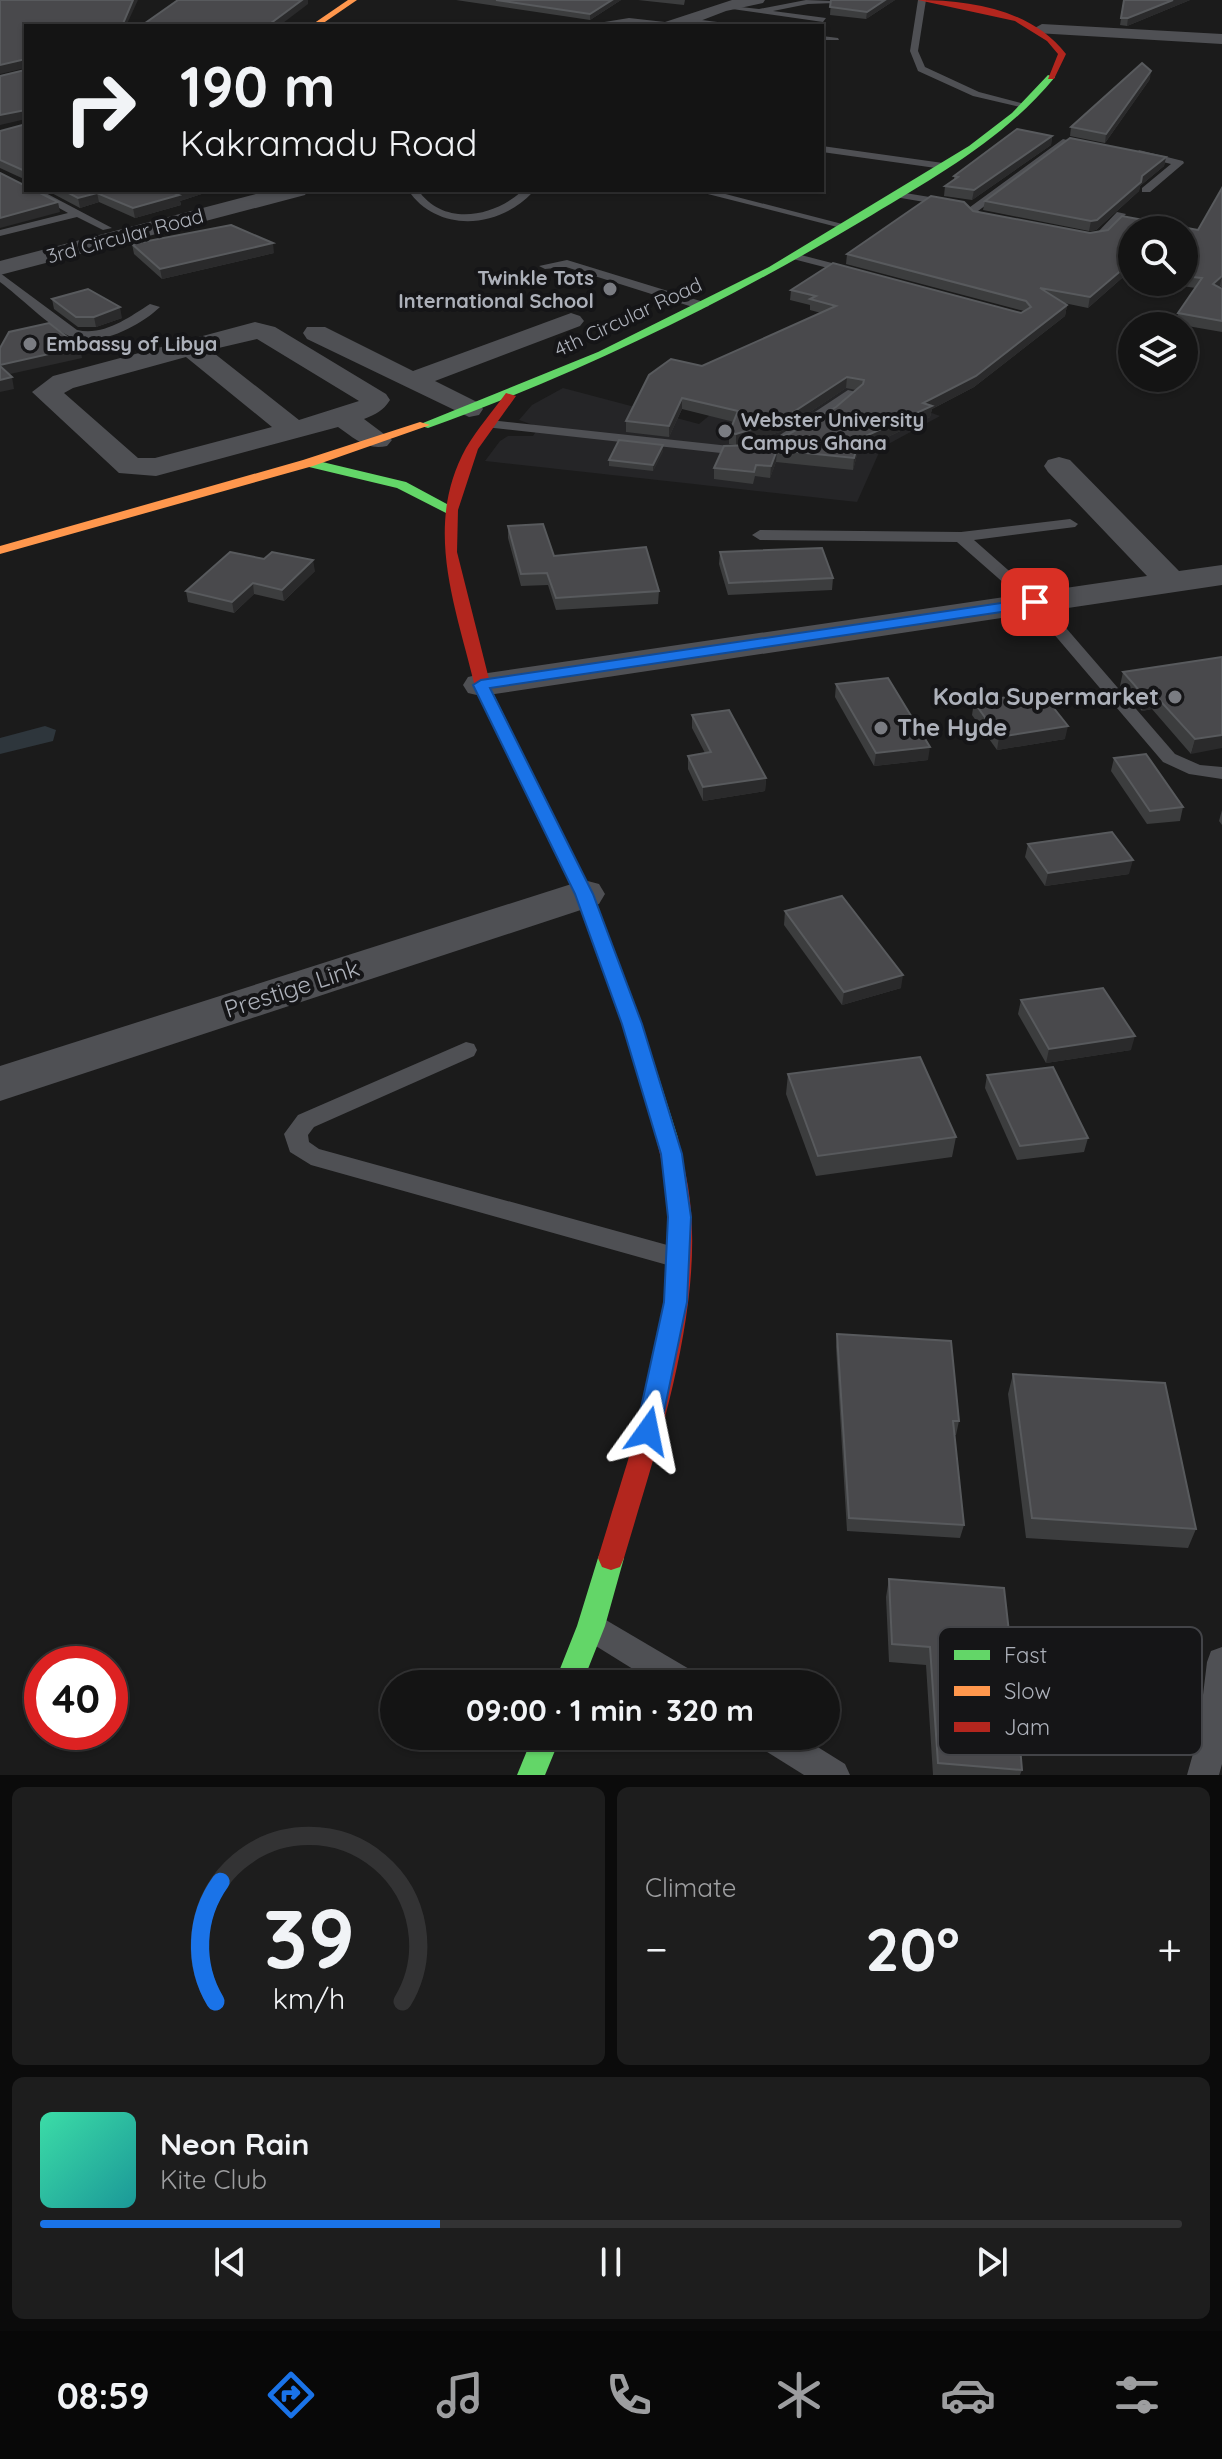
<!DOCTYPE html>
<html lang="en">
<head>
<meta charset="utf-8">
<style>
  :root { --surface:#141414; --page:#1d1d1d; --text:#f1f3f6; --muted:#9d9ea0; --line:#333334; --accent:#1a73e8 }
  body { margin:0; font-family:Quicksand,sans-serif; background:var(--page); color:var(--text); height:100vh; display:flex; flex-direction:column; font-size:30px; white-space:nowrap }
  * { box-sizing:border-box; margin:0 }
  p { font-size:26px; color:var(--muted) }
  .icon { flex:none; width:44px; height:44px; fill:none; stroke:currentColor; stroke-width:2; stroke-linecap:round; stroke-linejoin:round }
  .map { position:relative; height:1775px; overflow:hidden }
  .panel { display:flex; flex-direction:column; gap:12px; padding:12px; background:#0b0b0b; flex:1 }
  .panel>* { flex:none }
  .top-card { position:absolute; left:24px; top:24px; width:800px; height:168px; border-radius:0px; box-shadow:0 2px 6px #0004,0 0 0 2px var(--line); background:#141414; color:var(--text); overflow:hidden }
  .tools { position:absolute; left:1118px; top:216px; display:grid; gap:16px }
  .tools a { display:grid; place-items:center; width:80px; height:80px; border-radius:50%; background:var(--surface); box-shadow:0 2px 6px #0004,0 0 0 2px var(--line); font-size:40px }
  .speed { position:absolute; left:24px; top:1646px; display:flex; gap:16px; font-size:40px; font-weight:700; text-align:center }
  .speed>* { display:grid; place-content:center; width:104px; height:104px; border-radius:50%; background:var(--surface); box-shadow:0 2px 6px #0004,0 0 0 2px var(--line); line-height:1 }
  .speed .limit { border:12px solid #d22; background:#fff; color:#111 }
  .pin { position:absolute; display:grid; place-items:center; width:68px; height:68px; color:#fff; margin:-34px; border-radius:16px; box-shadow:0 4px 12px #0006 }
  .me { position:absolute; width:88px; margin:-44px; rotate:12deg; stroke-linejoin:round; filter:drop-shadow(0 0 6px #0008) }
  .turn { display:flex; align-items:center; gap:28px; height:168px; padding:0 24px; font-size:36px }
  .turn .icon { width:104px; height:104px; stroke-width:2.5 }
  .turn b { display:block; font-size:56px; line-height:68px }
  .big { font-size:60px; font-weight:700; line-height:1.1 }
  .panel .card { flex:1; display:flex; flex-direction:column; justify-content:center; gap:12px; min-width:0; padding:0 28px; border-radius:12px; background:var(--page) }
  .panel .dial { align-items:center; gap:0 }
  .dial svg { height:208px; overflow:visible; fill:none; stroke:var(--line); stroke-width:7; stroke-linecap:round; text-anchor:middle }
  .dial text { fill:var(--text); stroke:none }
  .song { display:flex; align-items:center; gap:24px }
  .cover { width:96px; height:96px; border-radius:12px; background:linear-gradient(135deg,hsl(160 70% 55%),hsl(180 70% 35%)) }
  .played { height:8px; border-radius:4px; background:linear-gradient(90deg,var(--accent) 35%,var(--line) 35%) }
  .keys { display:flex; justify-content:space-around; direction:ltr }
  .heat { display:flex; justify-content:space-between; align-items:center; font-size:44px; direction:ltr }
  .panel .tiles { flex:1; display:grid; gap:12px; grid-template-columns:1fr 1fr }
  .card:last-child { grid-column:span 2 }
  .trip { position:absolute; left:380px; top:1670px; width:460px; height:80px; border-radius:40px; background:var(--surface); box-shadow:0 2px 6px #0004,0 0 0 2px var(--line); font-weight:700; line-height:80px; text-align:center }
  .dock { display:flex; height:128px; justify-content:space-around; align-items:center; background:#080808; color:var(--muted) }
  .dock .icon { width:56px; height:56px }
  .dock .active { color:var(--accent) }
  .dock b { font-size:36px; color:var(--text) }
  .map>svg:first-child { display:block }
</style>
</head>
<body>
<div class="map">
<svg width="1222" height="1775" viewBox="0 0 1222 1775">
  <rect width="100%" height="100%" fill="#1b1b1b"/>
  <polygon fill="#252527" points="805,367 940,416 881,448 857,502 485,461 500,441 508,436 533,436 539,427 519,420 532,405 563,388 699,424 744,387"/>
  <polygon fill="#2e363c" points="45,726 56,730 53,741 0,754 0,738"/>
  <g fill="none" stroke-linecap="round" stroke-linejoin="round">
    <g fill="#4f5054" fill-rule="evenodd">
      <polygon points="806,0 860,2 808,4 773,11 826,18 823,22 718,7 722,5 759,9"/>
      <polygon points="918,0 926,0 918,51 925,67 979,92 1025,104 1025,108 973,96 918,71 910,51"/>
      <polygon points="629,18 674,23 678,25 629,22 586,25"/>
      <polygon points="686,18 733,24 737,26 683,22"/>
      <polygon points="822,36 838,38 839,40 822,40"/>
      <polygon points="1063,139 1071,141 978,211 996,218 996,222 966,214 966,210"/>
      <polygon points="822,146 943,163 948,166 943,169 822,152"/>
      <polygon points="1139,150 1183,161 1184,163 1150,192 1142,192 1142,188 1171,164 1135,155"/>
      <polygon points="27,190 40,190 112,228 103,230 77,217 0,236 0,230 68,213"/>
      <path d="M408,190H418C443,226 491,218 521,192L520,190H530L532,193C498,229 437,233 408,190Z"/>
      <polygon points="692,190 710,190 850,226 845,229"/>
      <polygon points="899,192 954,201 959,204 954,207 895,197 895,193"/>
      <polygon points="1117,212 1126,214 1104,238 1082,239 1076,236 1097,233"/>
      <polygon points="797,254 859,270 861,272 855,275 793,259 791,257"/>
      <polygon points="567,260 707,303 709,306 699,309 566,267 545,269 539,266"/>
      <path d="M0,273L77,330C104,336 128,318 150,304L160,307C140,326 97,349 69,336C49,326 19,296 0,282Z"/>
      <polygon points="848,390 860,393 790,441 780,441 780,435"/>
      <polygon points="490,420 748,448 755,452 748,456 485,427 485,421"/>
      <polygon points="1070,519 1078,524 1075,527 974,540 1041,599 1175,754 1200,765 1222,767 1222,779 1189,774 1163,762 1029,605 957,542 760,540 752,535 760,530 961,532"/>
      <polygon points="466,1042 474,1044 477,1050 474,1056 314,1127 308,1135 309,1142 319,1149 678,1248 687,1251 691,1258 687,1265 678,1268 311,1165 290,1152 284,1134 298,1115"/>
      <polygon points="594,1613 696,1673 700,1684 657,1684 583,1638 579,1628 583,1618"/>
      <polygon points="1222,1647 1222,1764 1219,1775 1187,1775 1198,1736 1207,1662 1211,1651"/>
      <polygon points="754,1736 800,1736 845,1764 850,1775 804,1775 759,1747"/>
    </g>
    <g fill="#4f5054" fill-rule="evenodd">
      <polygon points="732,0 765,0 763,3 726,11 687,26 662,26 665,22"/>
      <polygon points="1042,24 1222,34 1222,44 1036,33 1033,29"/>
      <polygon points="271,190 308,190 305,195 0,275 0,261"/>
      <polygon points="571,313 580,316 584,321 580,326 435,381 479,403 483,409 479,415 469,417 307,339 303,333 307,327 325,327 413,371"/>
      <path d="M255,322L275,327L386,394L390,400C383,411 376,414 364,419L392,440L387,446C367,451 354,438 338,427L156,476L119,473L32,392L53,376ZM257,339L359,401L299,420L210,350ZM186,357L272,427L155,458H138L64,393L73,388Z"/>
      <polygon points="1059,457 1070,460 1179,571 1222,565 1222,585 481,696 468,693 463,685 468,677 481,674 1147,576 1048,472 1044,466 1048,460"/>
      <polygon points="584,880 599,884 605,894 599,904 0,1101 0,1066"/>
    </g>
    <g fill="#63d668" fill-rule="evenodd">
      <path d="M1048,75L1055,77C1006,137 937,176 872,215C730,300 584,372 428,428L418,425L598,352L769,267L969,146L1012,113Z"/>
      <polygon points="314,460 406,482 458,510 456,513 446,513 397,488 309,467 309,461"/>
      <polygon points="484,686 492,691 593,894 642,1024 678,1138 674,1144 667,1146 660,1144 656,1138 622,1024 575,894 476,691"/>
      <polygon points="611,1546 620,1549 624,1558 605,1626 582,1684 554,1684 577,1626 598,1558 602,1549"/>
      <polygon points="533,1736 561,1736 545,1775 517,1775"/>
    </g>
    <g fill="#ff974d" fill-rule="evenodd">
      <polygon points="348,0 357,0 319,26 310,26"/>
      <polygon points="420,422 430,425 313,466 0,554 0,546 303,460"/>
    </g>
    <g fill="#b3261e" fill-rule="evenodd">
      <path d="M918,0C971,0 1032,10 1066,54L1054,79H1048L1058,54L1047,41L1015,21Z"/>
      <path d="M506,393L516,396L478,449L458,510L457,552L492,691L484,696L476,691C457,609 422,528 466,448C477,429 493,411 506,393Z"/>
      <path d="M667,1130L674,1132L678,1138C681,1154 685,1170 688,1186C707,1303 657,1446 624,1558L620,1567L611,1570L602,1567L598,1558C632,1444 684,1306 666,1186C664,1170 660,1154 656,1138L660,1132Z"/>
    </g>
  </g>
  <g fill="#3c3d3e">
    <polygon points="456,0 621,0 590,20"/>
    <polygon points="638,0 685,0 684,5"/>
    <polygon points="831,0 895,0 866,19 830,15"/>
    <polygon points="1124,0 1190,0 1127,26 1120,25"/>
    <polygon points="1150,79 1105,143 1070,136 1071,127"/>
    <polygon points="26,124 26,180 0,168 0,131"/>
    <polygon points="1052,136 1051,145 972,200 944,196 945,186 954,180 954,176"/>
    <polygon points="1166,157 1164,166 1140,186 1139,191 1096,230 1089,231 983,210 985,201"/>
    <polygon points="1222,188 1222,288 1220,286 1219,287 1222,289 1222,332 1176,324 1178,313 1196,288 1154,282 1184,282 1184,230 1132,230 1132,279 1122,278 1088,308 1064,303 1067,305 1065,316 974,387 932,409 930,417 858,451 853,470 776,462 770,478 755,476 753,484 714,479 714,468 724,446 754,445 789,434 836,407 856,390 846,388 780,432 736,445 729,444 729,433 734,422 682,409 669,437 626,432 626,421 649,375 671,359 702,366 821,313 810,310 810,305 790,300 791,290 833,263 1021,313 1024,311 846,264 847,254 931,196 964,202 973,211 1090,233 1108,230 1122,216 1198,230"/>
    <polygon points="46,190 214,190 180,201 181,205 135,218 99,202 80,208"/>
    <polygon points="132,244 274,253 162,279 134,254"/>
    <polygon points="52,299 122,318 96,327 78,327 54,309"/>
    <polygon points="663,445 663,451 653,471 609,466 609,460"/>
    <polygon points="508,526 554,556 659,591 658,604 556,610 548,585 521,586 508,538"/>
    <polygon points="720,552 833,578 832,590 728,595 719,564"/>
    <polygon points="315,571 284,601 254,594 234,613 188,602 186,591"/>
    <polygon points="1222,657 1191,754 1152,709 1142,711 1120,686 1123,672"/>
    <polygon points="836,684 928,760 874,766 835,697"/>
    <polygon points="974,702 1065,739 997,750 972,715"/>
    <polygon points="692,715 766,778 765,791 703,801 688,769 688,756 705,753 692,728"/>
    <polygon points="1114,758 1183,807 1180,821 1147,824 1111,771"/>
    <polygon points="1222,810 1222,825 1219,821"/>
    <polygon points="1028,844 1129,874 1045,886 1025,857"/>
    <polygon points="785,911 901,988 842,1005 784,925"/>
    <polygon points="1021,1000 1131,1050 1046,1063 1018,1014"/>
    <polygon points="788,1074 956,1137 952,1157 816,1176 786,1094"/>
    <polygon points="987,1075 1088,1138 1084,1152 1017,1160 985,1088"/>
    <polygon points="837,1334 959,1421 956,1435 954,1435 964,1525 960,1538 847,1531 836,1347"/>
    <polygon points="1013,1374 1196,1529 1188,1548 1026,1538 1008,1394"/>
    <polygon points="889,1579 1009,1632 1104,1738 1097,1755 1020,1752 1022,1770 1020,1775 933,1775 926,1665 889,1662 886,1597"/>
  </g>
  <g fill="#2a2a2b">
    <polygon points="133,0 138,0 126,26 122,26"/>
    <polygon points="302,0 308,0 308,4 279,26 267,26"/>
    <polygon points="612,0 621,0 590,20 590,14"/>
    <polygon points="885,0 895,0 866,19 867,12"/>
    <polygon points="1173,0 1190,0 1127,26 1128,18"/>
    <polygon points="26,59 26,68 0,74 0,65"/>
    <polygon points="1151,71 1150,79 1105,143 1106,134"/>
    <polygon points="26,110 26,119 0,125 0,115"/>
    <polygon points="1052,136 1051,145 972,200 974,190"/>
    <polygon points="1166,157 1164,166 1140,186 1142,176"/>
    <polygon points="1141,182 1139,191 1096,230 1089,231 1091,221"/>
    <polygon points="182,190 214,190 180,201 181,205 135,218 133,208"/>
    <polygon points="97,193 99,202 80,208 78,198"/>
    <polygon points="58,202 60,212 0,228 0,218"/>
    <polygon points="273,243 274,253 162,279 160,269"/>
    <polygon points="1124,268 1122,278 1088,308 1090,297"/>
    <polygon points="1222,276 1220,286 1210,294 1213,284"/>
    <polygon points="1067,305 1065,316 974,387 932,409 930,417 858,451 853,470 854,458 859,439 923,403"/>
    <polygon points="120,307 122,318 96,327 94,317"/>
    <polygon points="80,347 82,358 1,376 0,365"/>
    <polygon points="12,377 14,389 0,392 0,380"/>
    <polygon points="847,377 846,388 780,432 736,445 736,434"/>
    <polygon points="682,398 682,409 669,437 669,426"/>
    <polygon points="663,445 663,451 653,471 653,465"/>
    <polygon points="777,450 776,462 770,478 771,466"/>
    <polygon points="313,560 315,571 284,601 282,590"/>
    <polygon points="253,583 254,594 234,613 232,602"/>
    <polygon points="1155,695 1152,709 1142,711 1145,697"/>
    <polygon points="1068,726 1065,739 997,750 999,737"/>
    <polygon points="1222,735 1222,748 1191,754 1195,739"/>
    <polygon points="930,747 928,760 874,766 876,753"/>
    <polygon points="766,778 765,791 703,801 703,787"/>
    <polygon points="1133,860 1129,874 1045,886 1048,873"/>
    <polygon points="903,975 901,988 842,1005 844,992"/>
    <polygon points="1135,1036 1131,1050 1046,1063 1049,1049"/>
  </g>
  <g fill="#49494c" stroke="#585a5d" stroke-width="2">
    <polygon points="0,0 133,0 122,26 26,26 26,59 0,65"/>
    <polygon points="178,0 302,0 267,26 141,26"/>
    <polygon points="496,0 612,0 590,14"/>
    <polygon points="831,0 885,0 867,12 830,7"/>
    <polygon points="1124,0 1173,0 1128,18 1121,18"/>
    <polygon points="26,60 26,110 0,115 0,76 25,70"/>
    <polygon points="1142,63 1151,71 1106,134 1071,127"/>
    <polygon points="26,124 26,174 25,171 0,160 0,131"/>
    <polygon points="1017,129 1052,136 974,190 945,186 958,177 954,176"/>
    <polygon points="1070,138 1166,157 1142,176 1141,182 1097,220 1091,221 985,201"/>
    <polygon points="0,173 26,186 26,190 34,190 58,202 0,218"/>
    <polygon points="1222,188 1222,276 1213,284 1222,289 1222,321 1178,313 1202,278 1184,276 1184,230 1132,230 1132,269 1124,268 1090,297 1040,288 1067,305 976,376 923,403 932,406 859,439 854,458 777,450 771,466 756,465 754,472 714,468 724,446 754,445 789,434 836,407 863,384 864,380 847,377 781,420 736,434 729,433 738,411 682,398 669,426 626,421 649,375 671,359 702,366 836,306 810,299 816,296 791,290 833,263 1021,313 1031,307 1026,301 847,254 931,196 964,202 973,211 1090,233 1108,230 1122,216 1198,230"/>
    <polygon points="63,190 182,190 174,193 179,195 133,208 97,193 78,198"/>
    <polygon points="231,225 273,243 160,269 132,244"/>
    <polygon points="88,289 120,307 94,317 76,317 52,299"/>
    <polygon points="49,323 80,347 0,365 0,348 9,332"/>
    <polygon points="0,366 12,377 0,380"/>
    <polygon points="619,440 663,445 653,465 609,460"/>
    <polygon points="543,524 554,556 646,547 659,591 556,598 547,573 521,574 508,526"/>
    <polygon points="822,548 833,578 729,583 720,552"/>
    <polygon points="230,552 264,559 272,552 313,560 282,590 253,583 232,602 186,591"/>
    <polygon points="1222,657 1222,735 1195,739 1155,695 1145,697 1123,672"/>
    <polygon points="888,678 930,747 876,753 836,684"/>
    <polygon points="1041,692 1068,726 999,737 974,702"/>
    <polygon points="729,710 766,778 703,787 688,756 711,752 692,715"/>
    <polygon points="1146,754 1183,807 1150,811 1114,758"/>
    <polygon points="1112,832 1133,860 1048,873 1028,844"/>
    <polygon points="842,896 903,975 844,992 785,911"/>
    <polygon points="1103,988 1135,1036 1049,1049 1021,1000"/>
    <polygon points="920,1057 956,1137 818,1156 788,1074"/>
    <polygon points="1053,1067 1088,1138 1020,1146 987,1075"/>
    <polygon points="837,1334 951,1341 959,1421 953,1421 964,1525 849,1518"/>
    <polygon points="1013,1374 1165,1383 1196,1529 1032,1518"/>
    <polygon points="889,1579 1004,1588 1009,1632 1085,1636 1104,1738 1019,1735 1022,1770 938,1763 930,1647 892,1644"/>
  </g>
  <polygon fill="#1a73e8" stroke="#114b97" stroke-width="2" points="1035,598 1043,602 1041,606 490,688 593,894 642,1024 682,1154 691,1217 687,1302 660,1431 657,1438 648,1442 639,1438 636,1431 664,1302 668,1217 661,1154 622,1024 575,894 473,685 481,680"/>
  <g fill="#7a7c82" stroke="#151517" stroke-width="3">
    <circle cx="610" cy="289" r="8"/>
    <circle cx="30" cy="344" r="8"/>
    <circle cx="725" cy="431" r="8"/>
    <circle cx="1175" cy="697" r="8"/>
    <circle cx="881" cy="728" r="8"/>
  </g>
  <g text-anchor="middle" stroke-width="8" stroke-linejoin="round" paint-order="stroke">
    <g font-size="20" fill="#adb1ba" stroke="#151517">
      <text transform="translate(125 236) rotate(-15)" y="7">3rd Circular Road</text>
      <text transform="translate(628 317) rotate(-25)" y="7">4th Circular Road</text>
    </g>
    <g font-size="20" font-weight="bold" fill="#adb1ba" stroke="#151517" text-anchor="start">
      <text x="594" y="285" text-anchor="end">Twinkle Tots<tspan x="594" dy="23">International School</tspan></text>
      <text x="46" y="351">Embassy of Libya</text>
      <text x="741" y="427">Webster University<tspan x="741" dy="23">Campus Ghana</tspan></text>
    </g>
    <g font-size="24" font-weight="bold" fill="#adb1ba" stroke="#151517" text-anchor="end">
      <text x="1159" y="705">Koala Supermarket</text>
      <text x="897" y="736" text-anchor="start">The Hyde</text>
    </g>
    <g font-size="24" fill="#adb1ba" stroke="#151517">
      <text transform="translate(292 989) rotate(-18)" y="8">Prestige Link</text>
    </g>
  </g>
  <rect x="938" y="1627" width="264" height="128" rx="12" fill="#151517" stroke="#434448" stroke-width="2"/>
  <rect x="954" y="1650" width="36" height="10" fill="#63d668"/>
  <rect x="954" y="1686" width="36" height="10" fill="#ff974d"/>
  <rect x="954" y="1722" width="36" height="10" fill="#b3261e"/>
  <g font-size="22" fill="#adb1ba">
    <text x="1004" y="1663">Fast</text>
    <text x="1004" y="1699">Slow</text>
    <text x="1004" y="1735">Jam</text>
  </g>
</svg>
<div class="tools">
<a><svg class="icon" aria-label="search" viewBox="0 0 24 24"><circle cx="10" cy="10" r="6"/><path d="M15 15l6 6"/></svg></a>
<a><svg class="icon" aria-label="layers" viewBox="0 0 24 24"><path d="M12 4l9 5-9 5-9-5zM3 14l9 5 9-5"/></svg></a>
</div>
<div class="speed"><div class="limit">40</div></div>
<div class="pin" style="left:1035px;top:602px;background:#d93025"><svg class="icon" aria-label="arrive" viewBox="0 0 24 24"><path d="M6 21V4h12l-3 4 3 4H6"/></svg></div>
<svg class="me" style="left:648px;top:1431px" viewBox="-20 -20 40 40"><path d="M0-17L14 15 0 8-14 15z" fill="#1a73e8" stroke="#fff" stroke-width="4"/></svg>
<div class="trip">09:00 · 1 min · 320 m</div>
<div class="top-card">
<div class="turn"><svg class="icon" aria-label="right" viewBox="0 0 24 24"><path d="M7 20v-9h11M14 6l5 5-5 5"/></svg><div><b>190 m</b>Kakramadu Road</div></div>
</div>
</div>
<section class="panel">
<div class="tiles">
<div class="card dial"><svg viewBox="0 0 100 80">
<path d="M14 69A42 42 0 1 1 86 69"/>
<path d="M14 69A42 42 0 0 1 16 23" stroke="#1a73e8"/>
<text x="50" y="56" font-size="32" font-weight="700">39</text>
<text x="50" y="72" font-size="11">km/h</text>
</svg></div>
<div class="card"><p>Climate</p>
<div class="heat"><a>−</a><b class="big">20°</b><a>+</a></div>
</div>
<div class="card">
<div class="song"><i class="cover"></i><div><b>Neon Rain</b><p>Kite Club</p></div></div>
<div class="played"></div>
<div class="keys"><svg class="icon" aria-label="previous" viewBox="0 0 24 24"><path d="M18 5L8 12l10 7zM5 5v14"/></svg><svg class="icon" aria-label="pause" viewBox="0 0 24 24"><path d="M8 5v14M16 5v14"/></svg><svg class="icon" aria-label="next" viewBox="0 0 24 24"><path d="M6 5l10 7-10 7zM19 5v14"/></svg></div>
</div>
</div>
</section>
<nav class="dock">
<b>08:59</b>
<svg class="icon active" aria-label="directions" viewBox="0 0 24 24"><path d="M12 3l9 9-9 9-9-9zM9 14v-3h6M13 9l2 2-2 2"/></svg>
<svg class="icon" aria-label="music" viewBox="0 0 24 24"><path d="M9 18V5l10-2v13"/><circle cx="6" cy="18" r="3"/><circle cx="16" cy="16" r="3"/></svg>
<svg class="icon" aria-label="phone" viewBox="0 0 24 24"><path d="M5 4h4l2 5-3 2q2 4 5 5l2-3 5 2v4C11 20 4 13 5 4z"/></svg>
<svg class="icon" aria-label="climate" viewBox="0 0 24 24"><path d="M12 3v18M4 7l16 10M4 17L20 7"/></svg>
<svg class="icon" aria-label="car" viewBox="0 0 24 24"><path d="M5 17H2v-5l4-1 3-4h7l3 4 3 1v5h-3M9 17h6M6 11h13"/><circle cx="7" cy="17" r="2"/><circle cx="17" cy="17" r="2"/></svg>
<svg class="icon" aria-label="filters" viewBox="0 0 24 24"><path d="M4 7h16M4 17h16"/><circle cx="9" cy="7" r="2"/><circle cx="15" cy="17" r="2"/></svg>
</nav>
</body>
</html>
